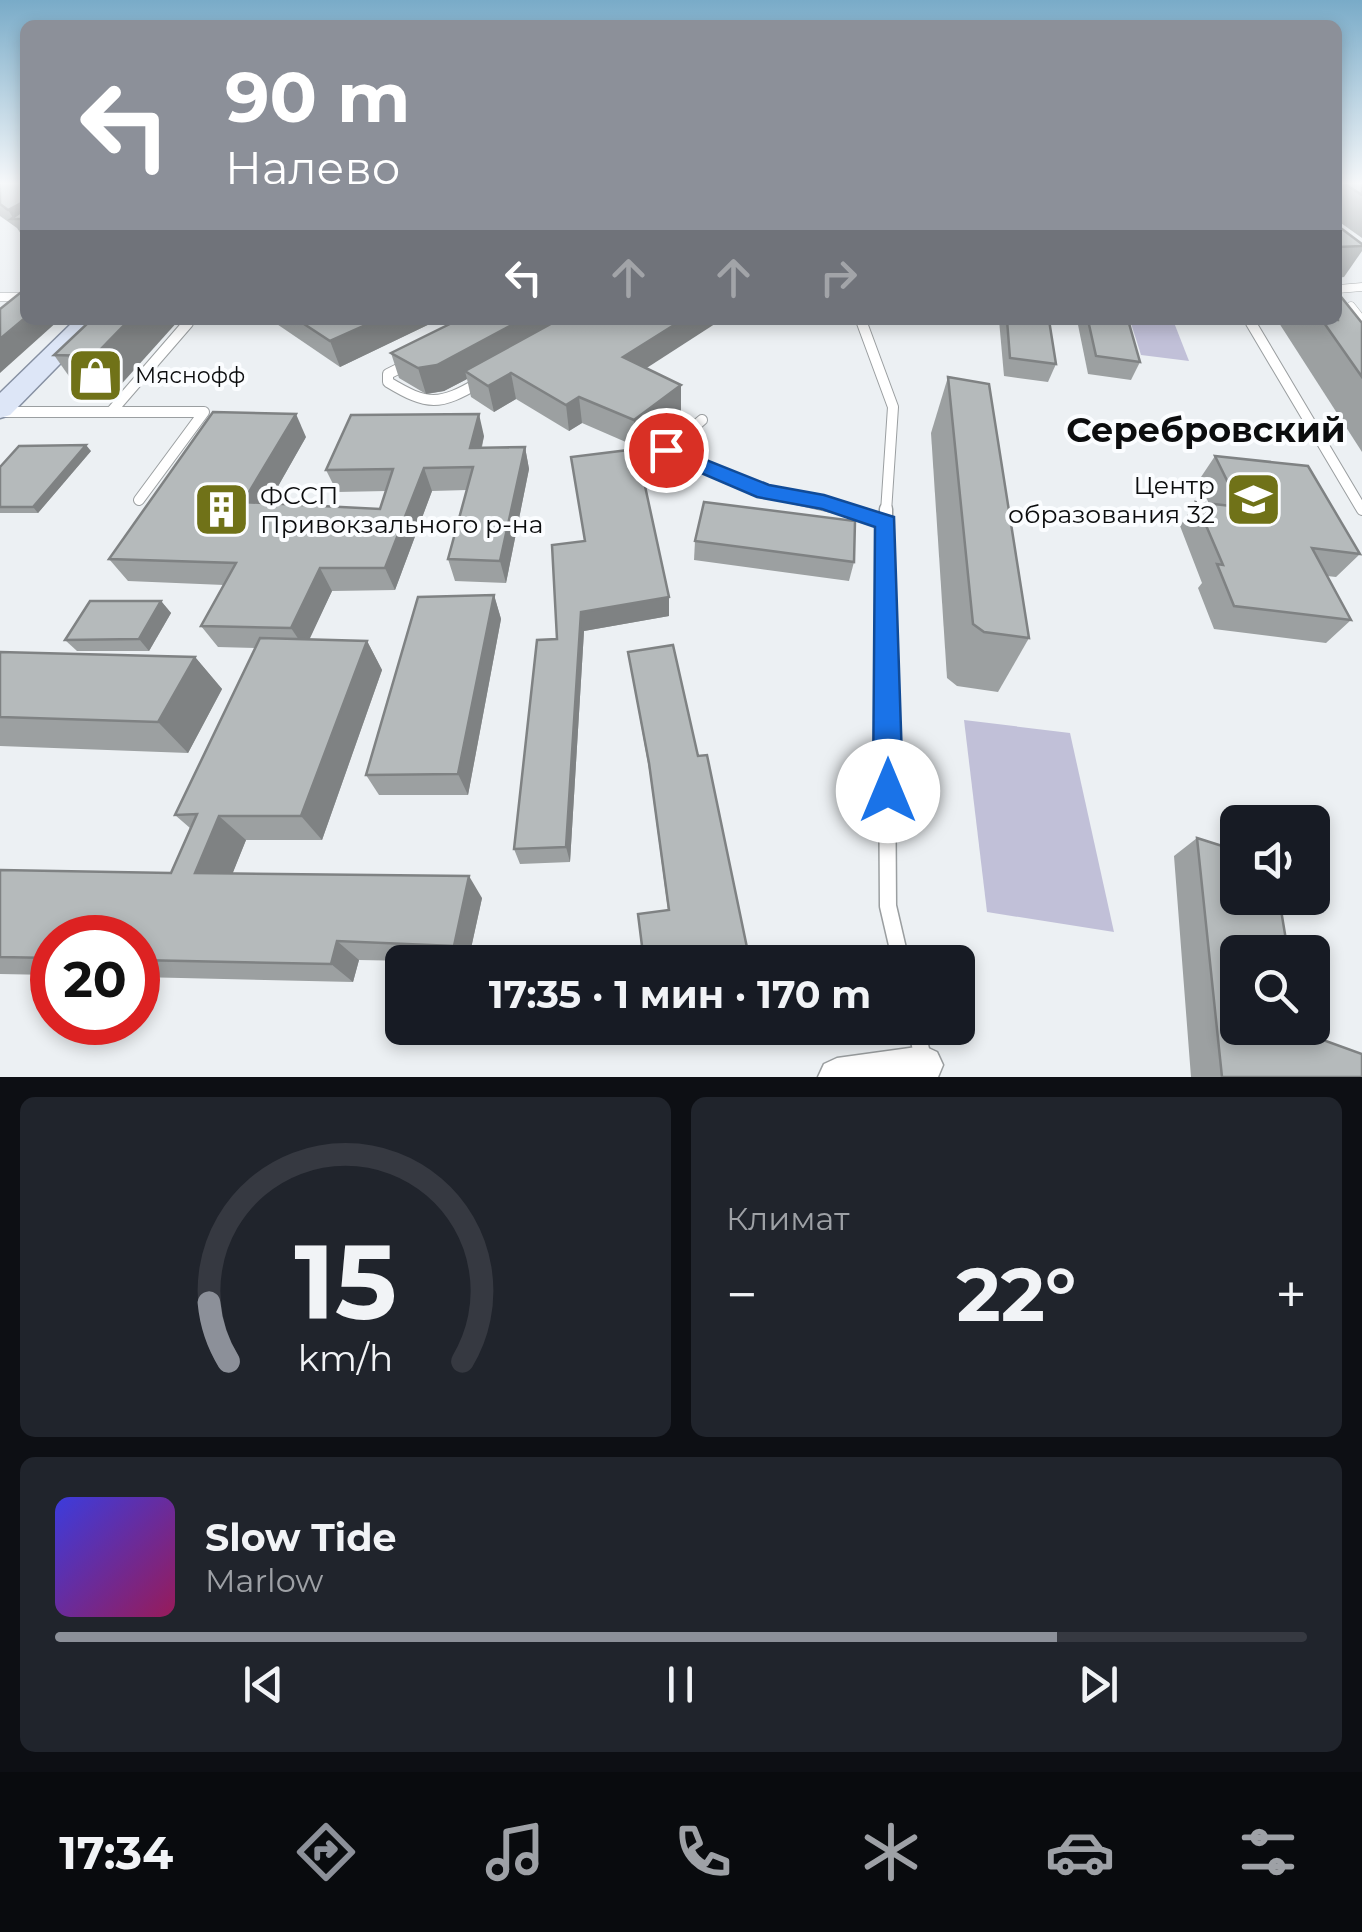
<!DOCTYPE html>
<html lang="ru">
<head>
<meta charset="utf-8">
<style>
  :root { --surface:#171b24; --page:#20242c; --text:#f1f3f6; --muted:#9ea1a6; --line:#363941; --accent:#8c9099 }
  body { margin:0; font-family:Montserrat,sans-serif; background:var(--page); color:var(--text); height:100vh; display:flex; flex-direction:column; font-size:38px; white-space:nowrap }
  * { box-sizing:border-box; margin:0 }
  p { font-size:32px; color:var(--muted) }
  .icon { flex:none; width:55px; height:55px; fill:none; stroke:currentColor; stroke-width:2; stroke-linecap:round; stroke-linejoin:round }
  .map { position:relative; height:1077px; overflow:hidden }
  .panel { display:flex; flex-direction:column; gap:20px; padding:20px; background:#0d0f14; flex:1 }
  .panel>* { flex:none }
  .hud { position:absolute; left:20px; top:20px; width:1322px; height:305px; border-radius:15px; box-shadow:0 5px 15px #0003; background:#8c9099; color:#fff; overflow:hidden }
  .controls { position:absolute; left:1220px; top:805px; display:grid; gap:20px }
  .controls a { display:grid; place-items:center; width:110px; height:110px; border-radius:15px; background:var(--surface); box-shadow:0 5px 15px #0003; font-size:50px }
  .speed { position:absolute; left:30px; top:915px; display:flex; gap:20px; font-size:50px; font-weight:700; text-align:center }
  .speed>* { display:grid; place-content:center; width:130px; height:130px; border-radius:50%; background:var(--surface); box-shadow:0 5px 15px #0003; line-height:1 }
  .speed .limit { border:15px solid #d22; background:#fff; color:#111 }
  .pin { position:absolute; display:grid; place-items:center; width:85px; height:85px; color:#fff; margin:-42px; border:5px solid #fff; border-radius:50%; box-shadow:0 2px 10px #0007 }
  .me { position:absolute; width:110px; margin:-55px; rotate:0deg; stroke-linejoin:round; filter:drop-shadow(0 0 8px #0008) }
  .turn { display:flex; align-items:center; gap:35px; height:210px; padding:0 40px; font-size:45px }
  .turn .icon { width:130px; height:130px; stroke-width:2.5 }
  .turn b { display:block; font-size:70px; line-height:85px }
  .lanes { display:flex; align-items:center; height:95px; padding:0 40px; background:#0003; justify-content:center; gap:50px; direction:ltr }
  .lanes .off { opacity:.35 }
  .big { font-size:75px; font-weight:700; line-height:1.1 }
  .panel .card { flex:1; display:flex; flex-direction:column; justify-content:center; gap:15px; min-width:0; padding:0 35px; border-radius:15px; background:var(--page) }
  .panel .dial { align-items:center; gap:0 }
  .dial svg { height:260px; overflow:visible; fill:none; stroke:var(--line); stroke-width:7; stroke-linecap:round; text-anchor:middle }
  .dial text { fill:var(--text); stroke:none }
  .song { display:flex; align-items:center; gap:30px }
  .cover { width:120px; height:120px; border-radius:15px; background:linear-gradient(135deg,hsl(240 70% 55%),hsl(330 70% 35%)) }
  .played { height:10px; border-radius:5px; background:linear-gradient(90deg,var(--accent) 80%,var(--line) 80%) }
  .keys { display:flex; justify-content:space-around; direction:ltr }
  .heat { display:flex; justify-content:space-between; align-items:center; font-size:55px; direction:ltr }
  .panel .tiles { flex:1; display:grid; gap:20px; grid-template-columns:1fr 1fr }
  .card:last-child { grid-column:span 2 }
  .trip { position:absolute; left:385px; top:945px; width:590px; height:100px; border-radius:15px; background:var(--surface); box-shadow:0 5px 15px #0003; font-weight:700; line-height:100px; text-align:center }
  .tab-bar { display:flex; height:160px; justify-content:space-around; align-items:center; background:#090b0e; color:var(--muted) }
  .tab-bar .icon { width:70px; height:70px }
  .tab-bar .selected { color:var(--accent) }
  .tab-bar b { font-size:45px; color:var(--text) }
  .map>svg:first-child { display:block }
</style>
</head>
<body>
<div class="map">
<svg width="1362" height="1077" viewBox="0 0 1362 1077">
  <rect width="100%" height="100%" fill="#ecf0f3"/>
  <g fill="#c1c0d8">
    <polygon points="1130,320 1173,320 1189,361 1141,355"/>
    <polygon points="964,720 1070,733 1114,932 987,912"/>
  </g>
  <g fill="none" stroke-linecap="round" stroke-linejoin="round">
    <defs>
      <g id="service-far3">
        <polyline points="1338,289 1362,287"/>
        <polyline points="0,297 25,297"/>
        <polyline points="1351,306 1362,320"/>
        <polyline points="861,320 863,325"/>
        <polyline points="1249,320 1252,325"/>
        <polyline points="186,325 191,320"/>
      </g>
      <g id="service-far2">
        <polyline points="862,323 893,407 886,512"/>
        <polyline points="1251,323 1362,510"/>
        <path d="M410,363L388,374V382C428,406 439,406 480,382"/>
        <polyline points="0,412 204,412 139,500"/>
        <polyline points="111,412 188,323"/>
        <polyline points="702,420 667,450 765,492 853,512"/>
      </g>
      <g id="service-far1">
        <polyline points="846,509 886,523"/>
        <polyline points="886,509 887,757"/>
      </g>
      <g id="service">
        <polyline points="887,754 888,906 901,962"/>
        <polyline points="916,1028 923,1058"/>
      </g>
      <polygon id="minor" points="924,1046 937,1052 943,1065 938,1077 818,1077 824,1064 837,1058"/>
      <polygon id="primary" points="75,320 103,320 10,415 0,418 0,393"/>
    </defs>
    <use href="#service-far3" stroke="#9b9fa1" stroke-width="9"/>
    <use href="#service-far2" stroke="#9b9fa1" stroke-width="12"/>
    <use href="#service-far1" stroke="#9b9fa1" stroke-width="15"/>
    <use href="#service" stroke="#9b9fa1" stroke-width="19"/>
    <use href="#minor" stroke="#9b9fa1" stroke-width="3"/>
    <use href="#primary" stroke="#8690a2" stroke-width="3"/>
    <use href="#service-far3" stroke="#fff" stroke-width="8"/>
    <use href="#service-far2" stroke="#fff" stroke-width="10"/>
    <use href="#service-far1" stroke="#fff" stroke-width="12"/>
    <use href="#service" stroke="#fff" stroke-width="16"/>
    <use href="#minor" fill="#fff" fill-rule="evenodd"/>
    <use href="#primary" fill="#dde6f7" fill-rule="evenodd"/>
  </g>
  <g fill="#9ca0a1">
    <polygon points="0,182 25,182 25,240 17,228 0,216"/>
    <polygon points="1338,182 1362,182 1362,238 1338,221"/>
    <polygon points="1338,226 1362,244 1362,251 1344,277 1338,278"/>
    <polygon points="91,320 117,389 78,389 54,355"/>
    <polygon points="271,320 438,320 340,367"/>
    <polygon points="999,320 1049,320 1056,364 1048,382 1004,376"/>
    <polygon points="1077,320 1128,320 1140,362 1131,380 1088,374"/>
    <polygon points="1281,320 1338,320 1362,323 1362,452 1279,323"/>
    <polygon points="391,353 647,368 681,411 635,446 582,423 569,431 516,399 494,412 471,397 467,379 444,391 426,394 399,378"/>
    <polygon points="948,377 1029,638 998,692 957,686 947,678 931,433"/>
    <polygon points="484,436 482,447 525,447 529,469 506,583 455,581 448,559 467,490 432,491 395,590 332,591 309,639 367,641 382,670 322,840 246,840 232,874 482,898 468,962 359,960 353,982 138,977 138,938 52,938 52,975 0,974 0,870 171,873 190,828 175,815 255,648 218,647 201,626 224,585 128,581 109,559 306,437 268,504 380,509 386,491 337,492 326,470"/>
    <polygon points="91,451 38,513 0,513 0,467"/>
    <polygon points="1215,456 1360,554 1336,577 1327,576 1351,620 1326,643 1214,629 1198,588 1202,583 1180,526 1196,502 1209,504 1199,480"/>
    <polygon points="695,541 854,562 849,581 694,560"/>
    <polygon points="552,545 669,616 584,631 570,862 520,864 514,849 557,639"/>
    <polygon points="494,595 501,619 468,795 379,795 366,775"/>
    <polygon points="161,601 171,613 149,651 77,651 65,640"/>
    <polygon points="0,652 195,657 222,689 188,753 0,746"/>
    <polygon points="628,652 698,756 750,962 668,910 650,775"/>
    <polygon points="1197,838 1301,1032 1362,1077 1191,1077 1174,856"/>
  </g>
  <g fill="#7f8283">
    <polygon points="25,201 25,219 14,219 8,210"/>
    <polygon points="25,318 25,320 59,320 0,373 0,339"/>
    <polygon points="129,320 179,320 117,389 94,356"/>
    <polygon points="377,320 438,320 340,367 330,341"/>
    <polygon points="521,320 571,320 465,371 467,379 444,391 426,394 418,368"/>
    <polygon points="682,320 721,320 625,382 623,357"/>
    <polygon points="511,373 516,399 494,412 488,386"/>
    <polygon points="681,385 681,411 635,446 634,420"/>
    <polygon points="579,397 582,423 569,431 566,405"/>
    <polygon points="296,414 306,437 256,525 243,502"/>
    <polygon points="479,414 484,436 476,470 470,448"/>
    <polygon points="86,445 91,451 38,513 33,507"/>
    <polygon points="525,447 529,469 506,583 500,561"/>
    <polygon points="424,468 432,491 395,590 385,568"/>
    <polygon points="320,568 332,591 305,649 291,628"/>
    <polygon points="494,595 501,619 468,795 458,774"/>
    <polygon points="669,597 669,616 584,631 570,862 566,847 581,612"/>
    <polygon points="161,601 171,613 149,651 139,639"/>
    <polygon points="367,641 382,670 322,840 301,816"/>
    <polygon points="195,657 222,689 188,753 158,722"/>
    <polygon points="219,816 246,840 224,895 195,873"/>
    <polygon points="469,876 482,898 468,962 466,962 454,946"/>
    <polygon points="337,941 359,960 353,982 331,964"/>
  </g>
  <g fill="#b5babb" stroke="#7f8283" stroke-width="2.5">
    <polygon points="0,182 25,182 25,201 8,210 0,204"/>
    <polygon points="1342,182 1362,182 1362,195"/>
    <polygon points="25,209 25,219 11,219"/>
    <polygon points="1338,226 1362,244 1362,246 1338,247"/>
    <polygon points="25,289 25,318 0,339 0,309"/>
    <polygon points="1338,293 1362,323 1362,377 1322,320 1338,320"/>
    <polygon points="91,320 129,320 94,356 54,355"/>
    <polygon points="298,320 377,320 330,341"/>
    <polygon points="458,320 521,320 437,365 418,368 391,353"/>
    <polygon points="558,320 682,320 623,357 681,385 634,420 579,397 566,405 511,373 488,386 465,371"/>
    <polygon points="1007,320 1049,320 1056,364 1010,358"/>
    <polygon points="1088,320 1128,320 1140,362 1096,356"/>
    <polygon points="948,377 989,384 1029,638 984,632 973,624"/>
    <polygon points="213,412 296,414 243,502 380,509 393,469 326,470 351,415 479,414 470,448 525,447 500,561 448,559 473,467 424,468 385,568 320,568 291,628 201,626 236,563 109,559"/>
    <polygon points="86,445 33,507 0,507 0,467 19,446"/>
    <polygon points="637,449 669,597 581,612 566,847 514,849 537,640 557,639 552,545 585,541 571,457"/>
    <polygon points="1215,456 1308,466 1360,554 1312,548 1351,620 1234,606 1217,564 1223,565 1196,502 1240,507"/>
    <polygon points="704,502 855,521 854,562 695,541"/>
    <polygon points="494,595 458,774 366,775 418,597"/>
    <polygon points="90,601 161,601 139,639 65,640"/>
    <polygon points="260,638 367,641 301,816 219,816 195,873 469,876 454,946 337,941 331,964 138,960 138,938 52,938 52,958 0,957 0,870 171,873 197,814 175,815"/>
    <polygon points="673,645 698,756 707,755 750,962 644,962 638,914 669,910 649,763 628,652"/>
    <polygon points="0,652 195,657 158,722 0,717"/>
    <polygon points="1197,838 1238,851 1238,898 1279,898 1288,952 1238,952 1238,1028 1300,1028 1301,1032 1362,1054 1362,1077 1222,1077"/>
  </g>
  <linearGradient id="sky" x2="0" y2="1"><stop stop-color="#79abc8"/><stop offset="0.55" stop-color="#f6f8fa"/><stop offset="1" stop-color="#f6f8fa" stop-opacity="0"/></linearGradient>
  <rect width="1362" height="333" fill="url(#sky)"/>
  <polygon fill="#1a73e8" stroke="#114b97" stroke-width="2.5" points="666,444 769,485 824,495 894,517 903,791 898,801 888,805 877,801 873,791 875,527 822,509 757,497 659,455 659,446"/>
  <defs>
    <symbol id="shop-square" viewBox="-11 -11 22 22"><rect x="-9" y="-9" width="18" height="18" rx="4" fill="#707218" stroke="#fbfdff"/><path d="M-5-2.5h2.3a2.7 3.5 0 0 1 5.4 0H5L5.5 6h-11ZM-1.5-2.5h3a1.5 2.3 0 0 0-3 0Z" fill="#fff"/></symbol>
    <symbol id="school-square" viewBox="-11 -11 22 22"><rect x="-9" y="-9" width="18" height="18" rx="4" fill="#707218" stroke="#fbfdff"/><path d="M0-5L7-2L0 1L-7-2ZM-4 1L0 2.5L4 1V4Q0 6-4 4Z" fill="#fff"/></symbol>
    <symbol id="building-square" viewBox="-11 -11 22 22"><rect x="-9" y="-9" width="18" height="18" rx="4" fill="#707218" stroke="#fbfdff"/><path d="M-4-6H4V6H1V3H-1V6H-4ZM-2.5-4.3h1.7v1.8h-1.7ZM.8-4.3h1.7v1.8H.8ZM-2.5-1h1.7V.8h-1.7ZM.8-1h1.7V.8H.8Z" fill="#fff"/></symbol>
  </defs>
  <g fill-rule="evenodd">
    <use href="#shop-square" x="64" y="344" width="63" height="63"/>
    <use href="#school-square" x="1222" y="468" width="63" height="63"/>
    <use href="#building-square" x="190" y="478" width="63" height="63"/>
  </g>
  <g text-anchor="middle" stroke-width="8" stroke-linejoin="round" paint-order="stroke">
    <g font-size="22" fill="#0c0d0e" stroke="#fbfdff" text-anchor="start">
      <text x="135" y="383">Мяснофф</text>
    </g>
    <g font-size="25" fill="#0c0d0e" stroke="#fbfdff" text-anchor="end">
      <text x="1215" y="494">Центр<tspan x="1215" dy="29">образования 32</tspan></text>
      <text x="260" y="504" text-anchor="start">ФССП<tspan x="260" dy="29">Привокзального р-на</tspan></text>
    </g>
    <g font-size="35" font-weight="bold" fill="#0c0d0e" stroke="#fbfdff">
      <text x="1206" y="442">Серебровский</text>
    </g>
  </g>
</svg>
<div class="controls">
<a><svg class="icon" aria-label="sound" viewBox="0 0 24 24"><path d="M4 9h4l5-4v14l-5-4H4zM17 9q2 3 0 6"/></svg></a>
<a><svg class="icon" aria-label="search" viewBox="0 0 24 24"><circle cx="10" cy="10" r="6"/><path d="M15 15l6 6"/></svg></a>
</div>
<div class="speed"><div class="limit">20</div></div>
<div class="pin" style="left:666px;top:450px;background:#d93025"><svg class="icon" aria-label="arrive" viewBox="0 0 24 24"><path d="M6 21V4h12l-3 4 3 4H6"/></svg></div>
<svg class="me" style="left:888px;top:791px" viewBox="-20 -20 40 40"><circle r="19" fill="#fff"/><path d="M0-13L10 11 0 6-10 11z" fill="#1a73e8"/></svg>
<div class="trip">17:35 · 1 мин · 170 m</div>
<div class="hud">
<div class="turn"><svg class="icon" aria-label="left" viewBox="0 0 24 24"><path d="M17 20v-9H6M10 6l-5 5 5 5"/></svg><div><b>90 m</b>Налево</div></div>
<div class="lanes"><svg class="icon" aria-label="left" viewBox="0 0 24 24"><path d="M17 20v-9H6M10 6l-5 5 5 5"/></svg><svg class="icon off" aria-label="ahead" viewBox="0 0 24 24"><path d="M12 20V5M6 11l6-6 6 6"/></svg><svg class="icon off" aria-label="ahead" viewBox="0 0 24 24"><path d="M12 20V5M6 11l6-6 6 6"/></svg><svg class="icon off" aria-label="right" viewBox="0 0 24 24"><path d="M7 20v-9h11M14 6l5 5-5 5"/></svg></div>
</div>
</div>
<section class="panel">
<div class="tiles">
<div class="card dial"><svg viewBox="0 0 100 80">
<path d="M14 69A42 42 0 1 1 86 69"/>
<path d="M14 69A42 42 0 0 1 8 51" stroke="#8c9099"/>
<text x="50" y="56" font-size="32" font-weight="700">15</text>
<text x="50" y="72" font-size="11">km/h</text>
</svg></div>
<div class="card"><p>Климат</p>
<div class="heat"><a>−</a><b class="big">22°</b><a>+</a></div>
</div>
<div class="card">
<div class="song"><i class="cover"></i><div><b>Slow Tide</b><p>Marlow</p></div></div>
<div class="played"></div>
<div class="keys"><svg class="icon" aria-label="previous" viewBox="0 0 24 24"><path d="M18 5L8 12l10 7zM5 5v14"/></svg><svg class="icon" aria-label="pause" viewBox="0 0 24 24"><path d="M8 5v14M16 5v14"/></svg><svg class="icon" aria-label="next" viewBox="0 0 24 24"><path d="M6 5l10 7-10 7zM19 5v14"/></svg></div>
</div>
</div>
</section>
<nav class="tab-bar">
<b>17:34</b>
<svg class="icon selected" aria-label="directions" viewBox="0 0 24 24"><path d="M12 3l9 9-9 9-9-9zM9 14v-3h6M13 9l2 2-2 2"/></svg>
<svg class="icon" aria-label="music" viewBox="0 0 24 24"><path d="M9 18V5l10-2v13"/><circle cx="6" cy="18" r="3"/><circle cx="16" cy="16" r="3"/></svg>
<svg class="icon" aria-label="phone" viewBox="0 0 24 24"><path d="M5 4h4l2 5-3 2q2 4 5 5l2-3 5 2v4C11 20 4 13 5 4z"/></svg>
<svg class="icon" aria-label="climate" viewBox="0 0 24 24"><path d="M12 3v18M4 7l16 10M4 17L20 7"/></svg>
<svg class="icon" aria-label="car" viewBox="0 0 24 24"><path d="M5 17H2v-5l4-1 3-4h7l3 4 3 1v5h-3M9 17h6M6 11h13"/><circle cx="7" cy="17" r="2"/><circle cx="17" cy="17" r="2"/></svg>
<svg class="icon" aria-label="filters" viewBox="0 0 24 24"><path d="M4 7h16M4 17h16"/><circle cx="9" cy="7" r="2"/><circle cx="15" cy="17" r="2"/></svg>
</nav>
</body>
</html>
